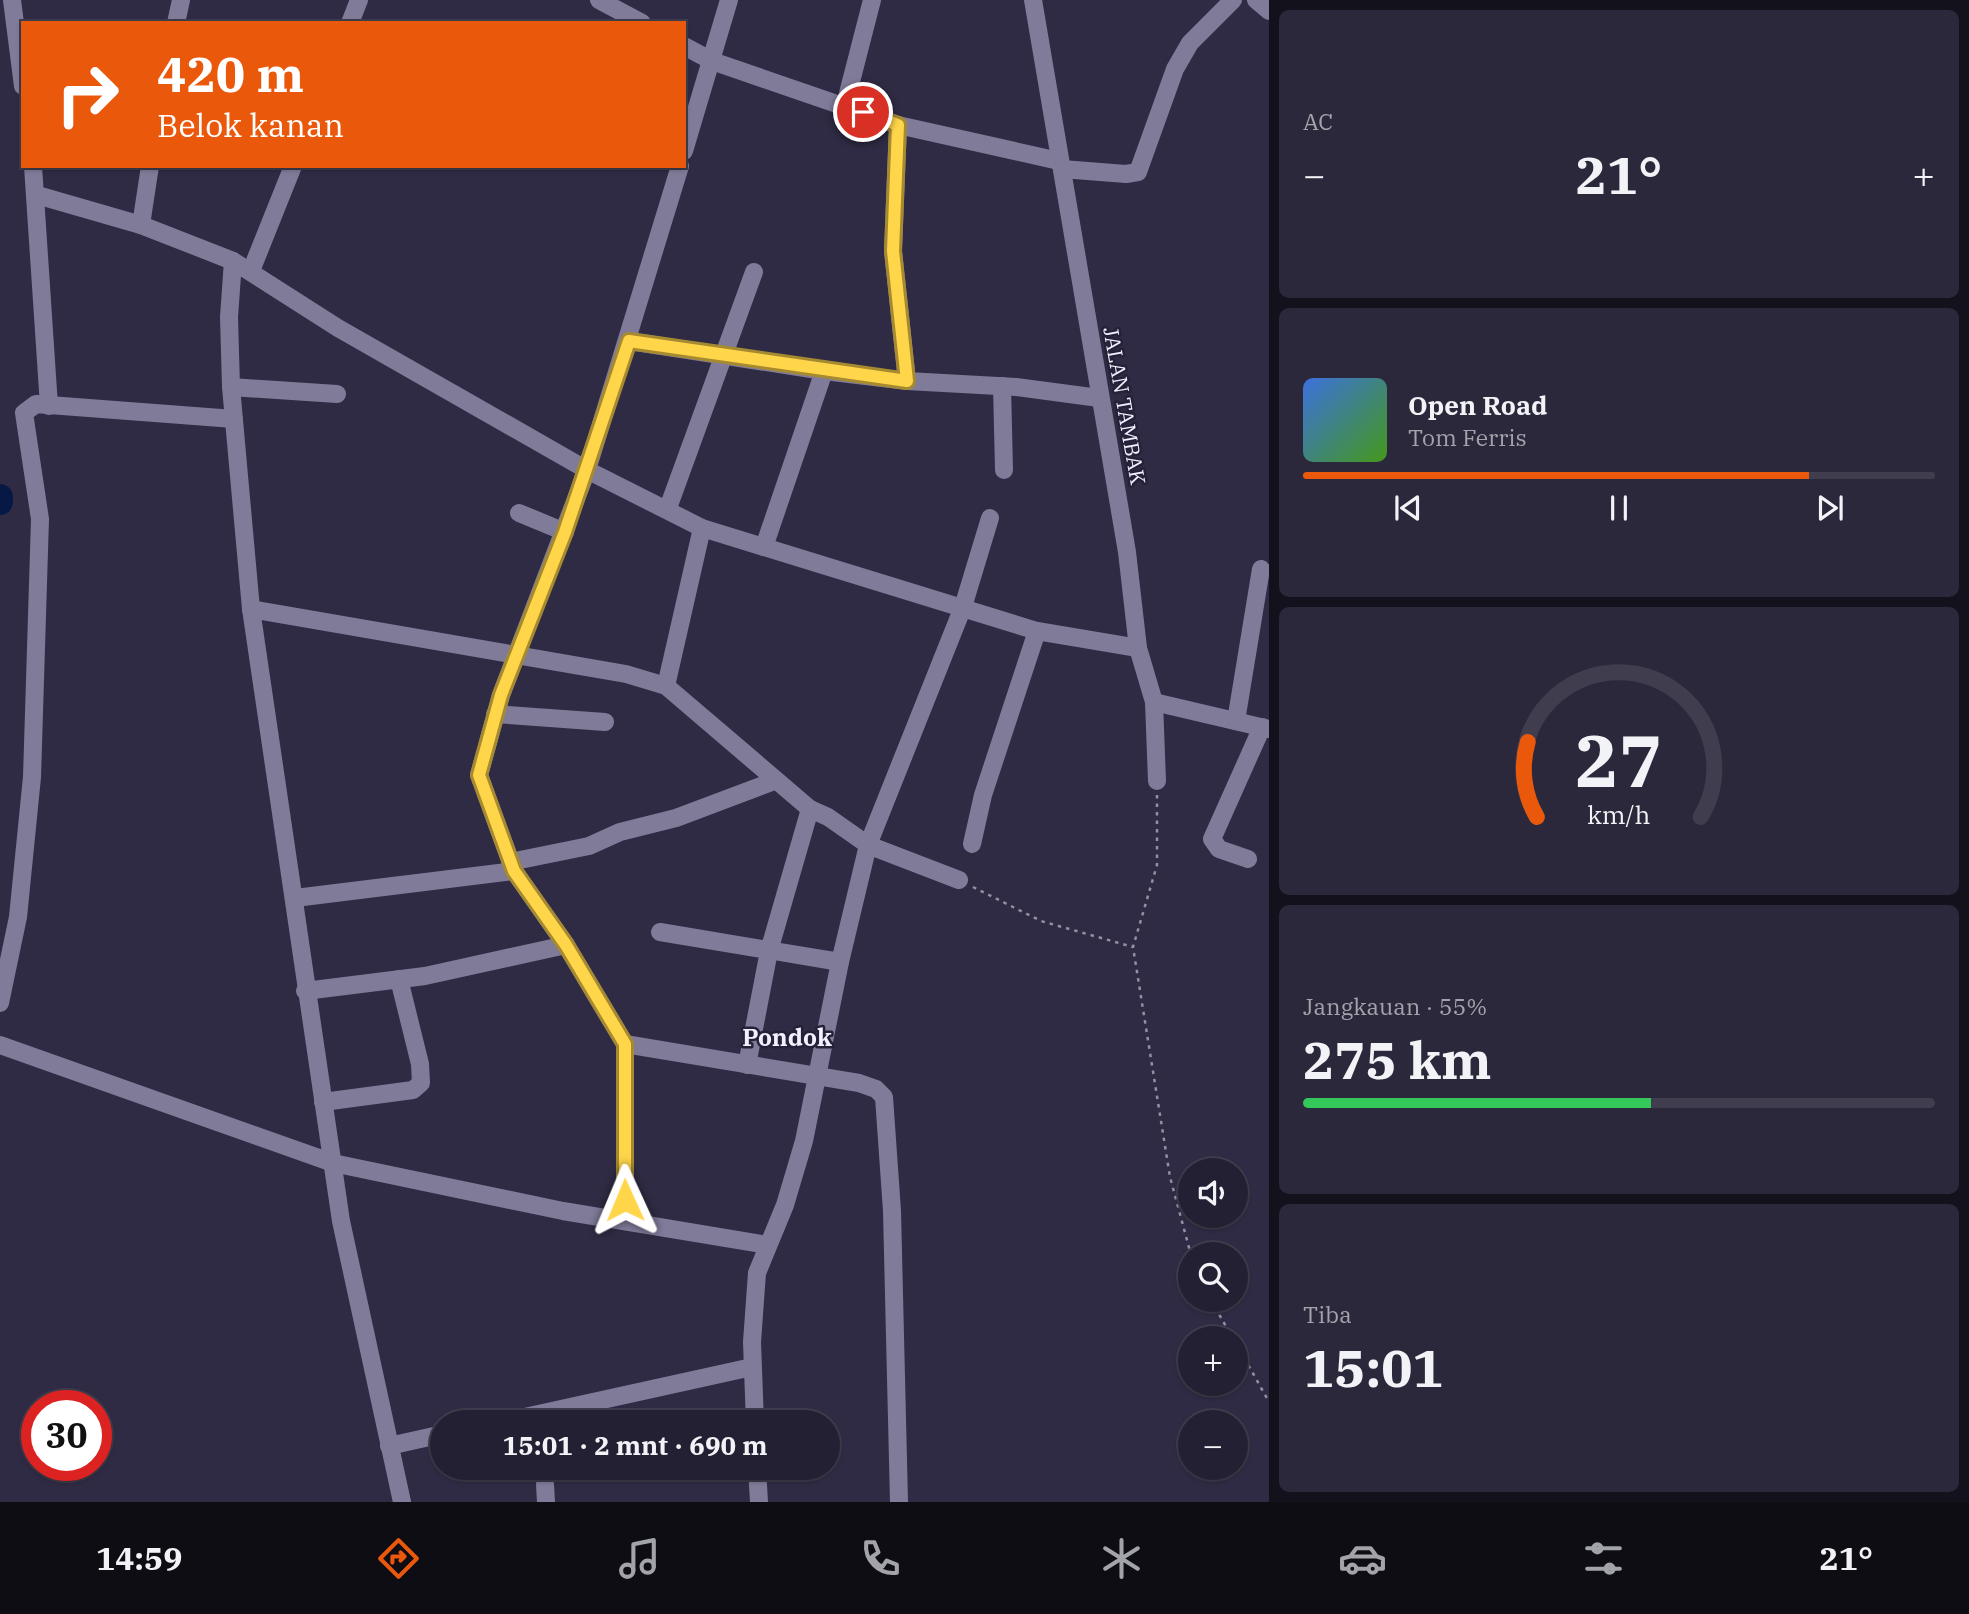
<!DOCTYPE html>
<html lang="id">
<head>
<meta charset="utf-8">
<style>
  :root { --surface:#232033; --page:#2b283b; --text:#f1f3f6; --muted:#a3a3ac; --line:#403e4e; --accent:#ea580c }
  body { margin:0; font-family:"IBM Plex Serif",serif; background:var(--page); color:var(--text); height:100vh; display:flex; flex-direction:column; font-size:26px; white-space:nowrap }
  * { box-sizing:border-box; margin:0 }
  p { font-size:23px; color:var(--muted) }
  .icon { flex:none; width:38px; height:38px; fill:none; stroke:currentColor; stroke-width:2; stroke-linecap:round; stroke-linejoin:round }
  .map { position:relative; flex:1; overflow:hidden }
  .drawer { display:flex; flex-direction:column; gap:10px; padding:10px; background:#13121c; width:700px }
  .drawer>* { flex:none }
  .banner { position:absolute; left:21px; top:21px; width:665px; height:147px; border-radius:0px; box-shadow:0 2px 5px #0004,0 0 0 2px var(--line); background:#ea580c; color:#fff; overflow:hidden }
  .buttons { position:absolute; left:1178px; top:1158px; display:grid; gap:14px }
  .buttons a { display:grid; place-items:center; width:70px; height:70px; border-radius:50%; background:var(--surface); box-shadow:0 2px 5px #0004,0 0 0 2px var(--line); font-size:35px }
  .speed { position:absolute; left:21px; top:1390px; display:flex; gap:14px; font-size:35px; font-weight:700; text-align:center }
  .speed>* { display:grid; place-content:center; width:91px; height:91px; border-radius:50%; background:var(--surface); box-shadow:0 2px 5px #0004,0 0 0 2px var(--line); line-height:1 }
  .speed .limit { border:10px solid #d22; background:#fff; color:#111 }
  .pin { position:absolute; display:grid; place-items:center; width:60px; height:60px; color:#fff; margin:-30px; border:4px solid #fff; border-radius:50%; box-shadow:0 2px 7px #0007 }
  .me { position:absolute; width:77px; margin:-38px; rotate:359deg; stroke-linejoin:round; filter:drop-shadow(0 0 5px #0008) }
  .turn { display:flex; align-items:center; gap:24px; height:147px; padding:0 21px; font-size:32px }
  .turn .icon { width:91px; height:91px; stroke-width:2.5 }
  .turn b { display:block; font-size:49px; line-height:60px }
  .big { font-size:52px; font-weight:700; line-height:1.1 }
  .drawer .tile { flex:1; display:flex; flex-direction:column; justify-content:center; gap:10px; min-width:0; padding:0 24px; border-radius:10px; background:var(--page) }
  .drawer .dial { align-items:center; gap:0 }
  .dial svg { height:182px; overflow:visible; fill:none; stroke:var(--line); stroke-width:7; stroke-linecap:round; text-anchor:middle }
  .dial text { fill:var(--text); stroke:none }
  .song { display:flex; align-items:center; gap:21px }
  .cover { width:84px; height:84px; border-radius:10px; background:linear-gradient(135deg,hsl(220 70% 55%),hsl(100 70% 35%)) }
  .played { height:7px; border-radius:4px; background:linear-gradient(90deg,var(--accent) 80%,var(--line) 80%) }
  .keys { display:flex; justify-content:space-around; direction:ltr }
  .heat { display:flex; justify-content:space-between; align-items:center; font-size:38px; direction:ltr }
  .charge { height:10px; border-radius:5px; background:linear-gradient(90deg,#34c759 55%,var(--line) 0) }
  .trip { position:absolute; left:430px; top:1410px; width:410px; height:70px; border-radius:35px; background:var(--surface); box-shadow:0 2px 5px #0004,0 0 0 2px var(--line); font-weight:700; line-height:70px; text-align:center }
  .tabs { display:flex; height:112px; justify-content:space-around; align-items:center; background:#0e0d14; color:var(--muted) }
  .tabs .icon { width:49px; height:49px }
  .tabs .on { color:var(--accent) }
  .tabs b { font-size:32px; color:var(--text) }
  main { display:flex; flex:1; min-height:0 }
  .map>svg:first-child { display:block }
</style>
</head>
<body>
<main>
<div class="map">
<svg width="1269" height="1502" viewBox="0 0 1269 1502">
  <rect width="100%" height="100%" fill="#2f2b44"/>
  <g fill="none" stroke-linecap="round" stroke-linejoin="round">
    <polyline stroke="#061945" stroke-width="26" points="0,497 0,502"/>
    <g stroke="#9390a4" stroke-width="2.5" stroke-dasharray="3.5 5" stroke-linecap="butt">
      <polyline points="1157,795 1157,865 1133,947 1170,1177 1191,1255"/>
      <polyline points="973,887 1041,921 1133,947"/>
      <polyline points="1211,1300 1233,1339"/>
      <polyline points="1236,1343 1269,1402"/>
    </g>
    <g stroke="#807b99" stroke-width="18">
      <polyline points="12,0 23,86"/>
      <polyline points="599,0 642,23"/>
      <polyline points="1033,0 1127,552 1138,648 1154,702 1269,729"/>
      <polyline points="1256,0 1269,11"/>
      <polyline points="176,23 181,0"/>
      <polyline points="350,23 359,0"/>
      <polyline points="684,46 712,61 898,125 1059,161"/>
      <polyline points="845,105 872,0"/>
      <polyline points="898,125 893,251 907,381"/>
      <polyline points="684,151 729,0"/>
      <polyline points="33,166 49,406"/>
      <polyline points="1062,169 1126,174 1138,172 1175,69 1190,43 1233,0"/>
      <polyline points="37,195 141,225 233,261 338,328 587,470 702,528 1037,631 1138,648"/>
      <polyline points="141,225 150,166"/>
      <polyline points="233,261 229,317 231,387 251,609 341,1221 402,1502"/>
      <polyline points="251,271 293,166"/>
      <polyline points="629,341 824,371 907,381 1016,387 1099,398"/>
      <polyline points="1002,386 1004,470"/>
      <polyline points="231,387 337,394"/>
      <polyline points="668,508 754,272"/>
      <polyline points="519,513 565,532"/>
      <polyline points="764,547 824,371"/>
      <polyline points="251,609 626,674 666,686 810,809 828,817 868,845 959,880"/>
      <polyline points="666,686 702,528"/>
      <polyline points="1154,702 1157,781"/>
      <polyline points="495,714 605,722"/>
      <polyline points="1236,721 1261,569"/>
      <polyline points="972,844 983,795 1037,631"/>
      <polyline points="1248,859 1219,849 1212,839 1262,727"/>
      <polyline points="510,862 589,846 620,832 676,818 774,781"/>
      <polyline points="295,898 514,871"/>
      <polyline points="660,932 840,962"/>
      <polyline points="305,991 425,976 566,945"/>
      <polyline points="0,1003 18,917 32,777 40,519 24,413 36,404 234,419"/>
      <polyline points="625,1044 859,1083 876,1089 884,1097 892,1211 899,1502"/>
      <polyline points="0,1045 333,1163 563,1211 768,1245"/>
      <polyline points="747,1065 769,951 810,809"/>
      <polyline points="323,1102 413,1090 421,1083 420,1064 399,979"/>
      <polyline points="625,1221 625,1044 566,945 514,871 479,775 501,695 587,470 680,166"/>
      <polyline points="498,1423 752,1367"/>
      <polyline points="755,1423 752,1342 757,1273 785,1205 804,1141 840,962 868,845 963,607 990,518"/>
      <polyline points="389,1446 443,1434"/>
      <polyline points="757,1468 759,1502"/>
      <polyline points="545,1484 546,1502"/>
    </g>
  </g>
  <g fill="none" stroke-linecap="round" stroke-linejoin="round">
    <defs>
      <polyline id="route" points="625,1200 625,1044 566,945 514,871 479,775 501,695 565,532 629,341 907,381 893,251 898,125 863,112"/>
    </defs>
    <use href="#route" stroke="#a68a30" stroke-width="18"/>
    <use href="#route" stroke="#ffd54a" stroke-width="12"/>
  </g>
  <g text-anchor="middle" stroke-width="5" stroke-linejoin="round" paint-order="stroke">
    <g font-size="21" fill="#f3f1ff" stroke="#262139">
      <text transform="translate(1124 406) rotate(80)" y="7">JALAN TAMBAK</text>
    </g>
    <g font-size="24" font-weight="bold" fill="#f3f1ff" stroke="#262139">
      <text x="787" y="1046">Pondok</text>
    </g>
  </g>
</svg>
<div class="buttons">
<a><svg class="icon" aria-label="sound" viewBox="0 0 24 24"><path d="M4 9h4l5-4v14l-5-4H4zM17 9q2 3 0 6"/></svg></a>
<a><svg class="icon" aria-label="search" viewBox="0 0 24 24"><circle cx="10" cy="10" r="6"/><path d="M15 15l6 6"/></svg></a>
<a>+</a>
<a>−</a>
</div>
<div class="speed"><div class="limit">30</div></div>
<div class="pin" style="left:863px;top:112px;background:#d93025"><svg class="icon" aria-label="arrive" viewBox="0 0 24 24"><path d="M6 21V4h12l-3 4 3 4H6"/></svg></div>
<svg class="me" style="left:625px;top:1200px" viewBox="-20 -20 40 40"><path d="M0-17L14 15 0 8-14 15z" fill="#ffd54a" stroke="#fff" stroke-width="4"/></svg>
<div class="trip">15:01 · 2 mnt · 690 m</div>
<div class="banner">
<div class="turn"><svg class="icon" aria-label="right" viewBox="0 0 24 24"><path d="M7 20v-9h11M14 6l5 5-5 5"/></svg><div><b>420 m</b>Belok kanan</div></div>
</div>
</div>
<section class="drawer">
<div class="tile"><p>AC</p>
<div class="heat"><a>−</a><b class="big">21°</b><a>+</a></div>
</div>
<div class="tile">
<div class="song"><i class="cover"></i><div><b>Open Road</b><p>Tom Ferris</p></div></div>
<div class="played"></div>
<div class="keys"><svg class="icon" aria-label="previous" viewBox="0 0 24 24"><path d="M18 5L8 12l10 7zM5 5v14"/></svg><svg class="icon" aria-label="pause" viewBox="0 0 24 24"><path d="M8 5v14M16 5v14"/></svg><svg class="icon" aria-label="next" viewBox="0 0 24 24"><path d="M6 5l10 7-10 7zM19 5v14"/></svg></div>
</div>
<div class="tile dial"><svg viewBox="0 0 100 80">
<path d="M14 69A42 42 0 1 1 86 69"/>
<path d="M14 69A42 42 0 0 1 10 36" stroke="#ea580c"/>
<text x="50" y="56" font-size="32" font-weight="700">27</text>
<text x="50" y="72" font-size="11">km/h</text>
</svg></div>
<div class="tile"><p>Jangkauan · 55%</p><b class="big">275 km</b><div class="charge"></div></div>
<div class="tile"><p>Tiba</p><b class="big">15:01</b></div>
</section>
</main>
<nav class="tabs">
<b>14:59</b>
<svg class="icon on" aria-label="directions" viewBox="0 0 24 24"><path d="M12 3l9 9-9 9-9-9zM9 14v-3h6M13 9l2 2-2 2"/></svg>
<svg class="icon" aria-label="music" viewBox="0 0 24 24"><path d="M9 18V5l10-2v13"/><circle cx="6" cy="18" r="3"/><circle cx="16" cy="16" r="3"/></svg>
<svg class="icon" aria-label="phone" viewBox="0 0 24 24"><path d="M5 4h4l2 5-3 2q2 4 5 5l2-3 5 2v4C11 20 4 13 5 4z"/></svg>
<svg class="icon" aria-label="climate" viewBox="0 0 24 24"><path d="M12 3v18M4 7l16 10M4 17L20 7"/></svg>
<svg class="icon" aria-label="car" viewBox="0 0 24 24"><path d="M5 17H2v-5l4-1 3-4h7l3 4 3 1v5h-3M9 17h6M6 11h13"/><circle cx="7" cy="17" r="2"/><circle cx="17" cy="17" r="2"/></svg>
<svg class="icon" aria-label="filters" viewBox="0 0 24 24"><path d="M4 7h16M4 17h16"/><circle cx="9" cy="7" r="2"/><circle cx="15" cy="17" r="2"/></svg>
<b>21°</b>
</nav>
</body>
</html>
